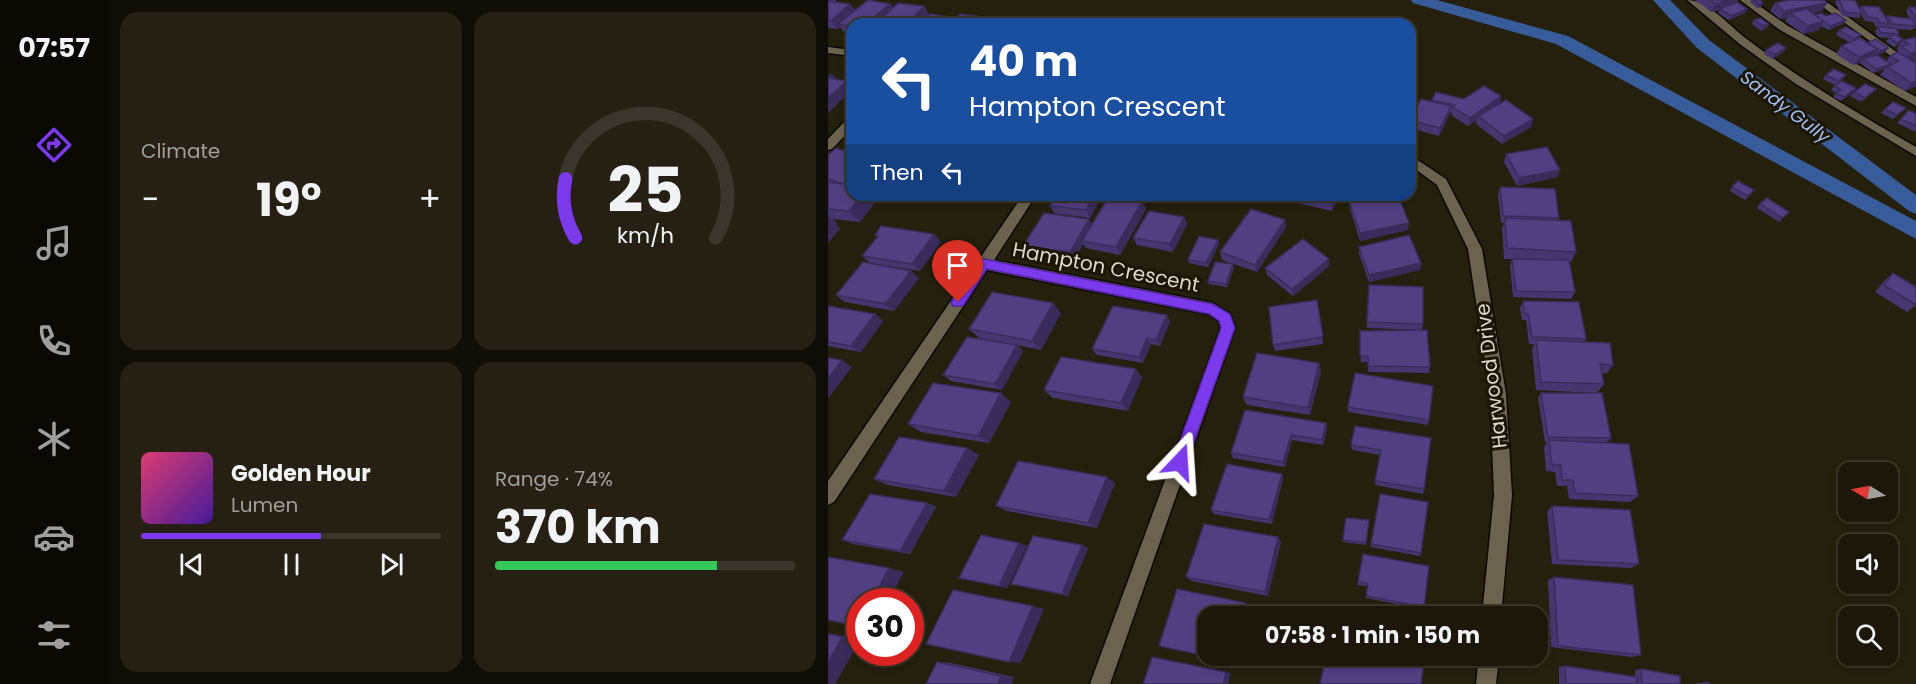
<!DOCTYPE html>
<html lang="en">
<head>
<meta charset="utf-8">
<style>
  :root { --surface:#1c170a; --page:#252013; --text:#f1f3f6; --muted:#a09f9c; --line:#3a362b; --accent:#7c3aed }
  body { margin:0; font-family:Poppins,sans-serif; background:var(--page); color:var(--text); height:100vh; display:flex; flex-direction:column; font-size:22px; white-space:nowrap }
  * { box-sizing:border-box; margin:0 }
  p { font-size:20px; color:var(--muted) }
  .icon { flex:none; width:33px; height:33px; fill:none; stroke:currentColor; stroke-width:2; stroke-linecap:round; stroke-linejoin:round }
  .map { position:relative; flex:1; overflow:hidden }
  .side { display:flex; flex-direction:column; gap:12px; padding:12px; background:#0f0d06; width:720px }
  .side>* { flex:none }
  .hud { position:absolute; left:18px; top:18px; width:570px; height:183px; border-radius:18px; box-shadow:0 3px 9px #0003,0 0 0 2px var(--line); background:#1a4fa0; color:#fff; overflow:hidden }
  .needle { width:39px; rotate:280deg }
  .fabs { position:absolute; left:1010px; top:462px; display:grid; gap:12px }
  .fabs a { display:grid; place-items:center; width:60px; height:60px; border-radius:12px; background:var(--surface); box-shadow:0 3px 9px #0003,0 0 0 2px var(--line); font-size:30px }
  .speed { position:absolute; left:18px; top:588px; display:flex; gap:12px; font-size:30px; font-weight:700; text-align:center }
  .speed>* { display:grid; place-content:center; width:78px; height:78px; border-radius:50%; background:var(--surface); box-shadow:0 3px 9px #0003,0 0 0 2px var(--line); line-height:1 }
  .speed .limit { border:9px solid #d22; background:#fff; color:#111 }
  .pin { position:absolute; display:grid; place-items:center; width:51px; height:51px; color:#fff; margin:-62px -26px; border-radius:50% 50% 50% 0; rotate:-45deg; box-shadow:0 0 6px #0007 }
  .pin .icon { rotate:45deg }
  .me { position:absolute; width:66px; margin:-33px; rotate:20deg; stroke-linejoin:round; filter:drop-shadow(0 0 4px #0008) }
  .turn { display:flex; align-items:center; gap:21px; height:126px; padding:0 24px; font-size:27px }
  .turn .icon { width:78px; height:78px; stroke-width:2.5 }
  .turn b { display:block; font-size:42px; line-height:51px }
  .then { display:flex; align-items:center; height:57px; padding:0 24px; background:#0003; gap:12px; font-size:22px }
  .big { font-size:45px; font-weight:700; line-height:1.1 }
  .side .card { flex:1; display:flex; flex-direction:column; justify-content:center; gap:9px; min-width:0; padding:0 21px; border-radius:18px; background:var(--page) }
  .side .dial { align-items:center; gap:0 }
  .dial svg { height:156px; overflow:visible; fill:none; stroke:var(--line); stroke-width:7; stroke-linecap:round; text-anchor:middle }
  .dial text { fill:var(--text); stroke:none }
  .song { display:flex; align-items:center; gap:18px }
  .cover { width:72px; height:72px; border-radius:9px; background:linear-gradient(135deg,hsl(340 70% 55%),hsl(260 70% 35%)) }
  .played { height:6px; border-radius:3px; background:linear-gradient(90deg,var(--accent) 60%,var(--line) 60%) }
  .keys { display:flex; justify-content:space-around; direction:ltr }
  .heat { display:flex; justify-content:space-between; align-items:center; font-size:33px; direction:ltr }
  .charge { height:9px; border-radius:4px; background:linear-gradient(90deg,#34c759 74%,var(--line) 0) }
  .side .tiles { flex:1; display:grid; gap:12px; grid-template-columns:repeat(2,1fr) }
  .trip { position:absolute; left:369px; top:606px; width:351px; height:60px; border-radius:18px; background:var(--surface); box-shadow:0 3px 9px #0003,0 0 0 2px var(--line); font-weight:700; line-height:60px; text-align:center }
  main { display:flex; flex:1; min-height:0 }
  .tabs { display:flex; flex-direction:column; width:108px; justify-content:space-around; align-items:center; background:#0b0904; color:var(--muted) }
  .tabs .icon { width:42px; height:42px }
  .tabs .current { color:var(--accent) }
  .tabs b { font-size:27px; color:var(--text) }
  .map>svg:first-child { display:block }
</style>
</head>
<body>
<main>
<nav class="tabs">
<b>07:57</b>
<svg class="icon current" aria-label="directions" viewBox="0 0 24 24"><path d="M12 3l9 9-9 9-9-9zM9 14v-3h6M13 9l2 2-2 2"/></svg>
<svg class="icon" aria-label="music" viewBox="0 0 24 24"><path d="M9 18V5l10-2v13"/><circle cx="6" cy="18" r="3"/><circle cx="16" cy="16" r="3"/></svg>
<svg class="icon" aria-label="phone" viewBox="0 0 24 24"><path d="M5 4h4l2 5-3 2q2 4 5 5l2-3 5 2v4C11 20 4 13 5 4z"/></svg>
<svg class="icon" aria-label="climate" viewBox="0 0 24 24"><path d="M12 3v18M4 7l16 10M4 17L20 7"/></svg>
<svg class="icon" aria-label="car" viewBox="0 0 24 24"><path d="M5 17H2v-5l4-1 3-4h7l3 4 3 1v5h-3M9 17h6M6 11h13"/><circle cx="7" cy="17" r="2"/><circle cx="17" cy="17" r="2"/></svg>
<svg class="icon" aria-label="filters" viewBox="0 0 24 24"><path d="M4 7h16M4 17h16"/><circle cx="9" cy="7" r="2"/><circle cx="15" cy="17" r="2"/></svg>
</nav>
<section class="side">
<div class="tiles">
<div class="card"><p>Climate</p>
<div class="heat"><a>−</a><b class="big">19°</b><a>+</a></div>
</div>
<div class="card dial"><svg viewBox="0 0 100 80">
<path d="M14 69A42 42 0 1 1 86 69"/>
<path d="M14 69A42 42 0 0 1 9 39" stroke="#7c3aed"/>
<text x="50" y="56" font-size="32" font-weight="700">25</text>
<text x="50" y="72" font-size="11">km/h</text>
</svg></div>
<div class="card">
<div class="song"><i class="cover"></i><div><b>Golden Hour</b><p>Lumen</p></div></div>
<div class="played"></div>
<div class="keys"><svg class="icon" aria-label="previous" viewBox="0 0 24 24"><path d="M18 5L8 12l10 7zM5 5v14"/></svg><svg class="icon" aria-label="pause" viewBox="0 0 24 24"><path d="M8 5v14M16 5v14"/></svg><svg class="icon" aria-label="next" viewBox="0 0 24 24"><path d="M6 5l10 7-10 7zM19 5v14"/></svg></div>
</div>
<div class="card"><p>Range · 74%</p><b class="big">370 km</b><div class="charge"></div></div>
</div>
</section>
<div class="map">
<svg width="1088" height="684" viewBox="0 0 1088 684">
  <rect width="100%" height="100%" fill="#251f0d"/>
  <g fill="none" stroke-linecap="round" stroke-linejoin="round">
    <g fill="#385c99" fill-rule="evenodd">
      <polygon points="583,0 609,0 740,36 1088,221 1088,239 728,44 585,3"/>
      <polygon points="825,0 842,0 881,40 1088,195 1088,214 1081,211 869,48"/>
    </g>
    <defs>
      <g id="minor">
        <path d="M859,0C879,0 900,24 916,37C970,78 1029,113 1088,147V156L968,84L913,45Z"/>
        <polygon points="912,0 923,0 960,26 1088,97 1088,106 952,30"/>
        <polygon points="985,0 996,0 1088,66 1088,74"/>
        <polygon points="0,47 24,50 24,56 0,53"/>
        <polygon points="24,117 24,128 4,149 0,150 0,139 20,118"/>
        <polygon points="582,155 618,179 654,249 678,394 684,495 673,616 654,616 666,495 662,394 640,249 609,185 582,165"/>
        <polygon points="195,195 208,195 166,260 385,303 402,314 407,328 282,684 262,684 393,328 391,321 381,314 159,270 6,502 0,505 0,481"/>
        <polygon points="651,656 671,656 668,684 648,684"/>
      </g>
    </defs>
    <use href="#minor" stroke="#0e0800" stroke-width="3"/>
    <use href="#minor" fill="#6b634f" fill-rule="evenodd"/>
  </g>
  <g fill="#46366f">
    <polygon points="0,0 8,0 6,2 22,4 27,10 62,4 65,8 96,6 101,14 91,24 24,24 24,33 16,32 12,27 9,29 0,28"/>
    <polygon points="867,0 910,0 909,2 917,13 901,20 890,13 892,10 883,12 872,3 873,2 870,3"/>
    <polygon points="923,0 932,0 933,7 929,8 922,2"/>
    <polygon points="1009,0 1027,0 1031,9 1033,6 1058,17 1059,16 1082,19 1078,11 1081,7 1088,7 1088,28 1087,27 1084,30 1068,29 1071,34 1069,36 1075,39 1072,43 1066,47 1058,42 1061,38 1050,37 1047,31 1050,27 1048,27 1045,22 1037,21 1033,14 1031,18 1014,16 1007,2"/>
    <polygon points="947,3 999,3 994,11 984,13 987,15 1018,20 1015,24 1001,30 993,26 991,30 975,34 957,21 959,18 952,19 942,11"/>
    <polygon points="926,20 939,28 933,31 924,24"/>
    <polygon points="1011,30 1031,38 1039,43 1060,48 1057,52 1050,55 1058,61 1062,56 1068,53 1070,50 1069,48 1075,40 1088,37 1088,62 1086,59 1083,60 1088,63 1088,86 1077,91 1052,75 1057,69 1045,73 1032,63 1033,62 1025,65 1008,54 1013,46 1021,42 1008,35"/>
    <polygon points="938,50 955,52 944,59 936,54"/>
    <polygon points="998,75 1018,75 1012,82 1028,88 1025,92 1013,101 1005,97 1008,93 1003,90 1007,85 995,79"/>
    <polygon points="1026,92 1044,93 1033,102 1022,96"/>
    <polygon points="673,96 672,104 703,127 674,144 648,124 649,120 640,126 623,115 624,113 622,112 611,136 582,128 582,119 604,102 604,100 636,99"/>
    <polygon points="1078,108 1065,119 1053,113 1057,109"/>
    <polygon points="1081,110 1088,114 1088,132 1069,123"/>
    <polygon points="678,154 730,177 689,186 676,162"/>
    <polygon points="0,155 24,195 51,197 32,222 5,219 9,223 8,225 12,229 0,243"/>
    <polygon points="672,187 731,218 730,220 748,252 743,262 741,262 747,292 743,299 685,297 682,266 684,259 676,259 674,228 676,223 673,223 670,195"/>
    <polygon points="904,187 926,190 917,200 902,191"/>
    <polygon points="90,195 152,195 148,202 92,197"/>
    <polygon points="401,195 414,195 412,197"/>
    <polygon points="464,195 511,195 504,211 465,202"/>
    <polygon points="272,199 262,218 226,213 222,206"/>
    <polygon points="521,201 580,230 532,241 522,209"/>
    <polygon points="314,202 318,209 292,255 258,248 255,244 247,259 201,253 195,246 264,224"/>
    <polygon points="932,204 961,212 951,222 929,208"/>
    <polygon points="356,217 359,224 345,252 309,245 305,238"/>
    <polygon points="458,227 429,272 394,260 392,252"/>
    <polygon points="106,234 113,242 92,271 42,263 34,256 49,237 47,235"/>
    <polygon points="390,240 391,244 380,267 361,263 360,260"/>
    <polygon points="531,247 593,263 592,270 541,282 531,254"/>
    <polygon points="501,259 501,266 465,296 439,275 437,268"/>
    <polygon points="406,268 399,287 381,284 380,281"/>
    <polygon points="1065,273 1088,305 1079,312 1047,292 1057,280"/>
    <polygon points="91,278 66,311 17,302 8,295"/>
    <polygon points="489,300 495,344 447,351 445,345"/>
    <polygon points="695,301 758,339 756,342 785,365 779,373 774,373 776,384 769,393 708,390 704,349 706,344 701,344 698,320 694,320 692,308"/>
    <polygon points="0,306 47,314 55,321 33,352 0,346"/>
    <polygon points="233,313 213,350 189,345 195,351 174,390 123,381 115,375 170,342 151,338 141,329"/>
    <polygon points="342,322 332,346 323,344 315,363 269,355 264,349"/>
    <polygon points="539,322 595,324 594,330 602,367 601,373 540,372 540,362 533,362 532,331 591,330 539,328"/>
    <polygon points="491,363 493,372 482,415 419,405 415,397"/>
    <polygon points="314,377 300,411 225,398 216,390"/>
    <polygon points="713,393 783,438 778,443 810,496 802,502 741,499 739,486 729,486 727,472 718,471 716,447 719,442 717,442 710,398"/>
    <polygon points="183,402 161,443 93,432 80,424"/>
    <polygon points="520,407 601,420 600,425 520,412"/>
    <polygon points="498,423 499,429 495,445 464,440 457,467 405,458 403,453"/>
    <polygon points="527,426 596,489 595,494 547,485 552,455 524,450 523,445"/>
    <polygon points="139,448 151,455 128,497 60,485 46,479"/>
    <polygon points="454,474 455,478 444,524 386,514 383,510"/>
    <polygon points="287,483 269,528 179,511 168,506"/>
    <polygon points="99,503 108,507 82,554 25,544 14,540"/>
    <polygon points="724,506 811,564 803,568 724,564 719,512"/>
    <polygon points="541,520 538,545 515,542 515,540"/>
    <polygon points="450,537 453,542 440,596 364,581 358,577"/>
    <polygon points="191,543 199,546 179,588 131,578"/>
    <polygon points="543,544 593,553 592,556 543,547"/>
    <polygon points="254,545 260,548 240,596 191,586 183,584"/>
    <polygon points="601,566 596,607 595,609 538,598 539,586 530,585 530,582"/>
    <polygon points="726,577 813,655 804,657 723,647 720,580"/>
    <polygon points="0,633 32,639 7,684 0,684"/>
    <polygon points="109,662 123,663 186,677 183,684"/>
    <polygon points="737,666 807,677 807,670 813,669 852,684 731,684 731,667"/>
    <polygon points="880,682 883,684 868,684 869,683"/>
  </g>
  <g fill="#392c5a">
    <polygon points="901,0 910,0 907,5 883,12 887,4"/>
    <polygon points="935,3 933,7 929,8 931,4"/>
    <polygon points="999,3 994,11 966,17 962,13 959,18 952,19 956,11"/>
    <polygon points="22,4 29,12 10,24 12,27 9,29 3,21"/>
    <polygon points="62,4 68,12 53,24 37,24"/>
    <polygon points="96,6 101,14 91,24 78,24"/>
    <polygon points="919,9 917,13 901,20 903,16"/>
    <polygon points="123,17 127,24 116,24"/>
    <polygon points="162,18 165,24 155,24"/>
    <polygon points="220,19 222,23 221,24 215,24"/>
    <polygon points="1018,20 1015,24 1001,30 1003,26"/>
    <polygon points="996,21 991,30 975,34 980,26"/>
    <polygon points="941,24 939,28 933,31 935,26"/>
    <polygon points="958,48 955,52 944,59 947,54"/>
    <polygon points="1060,48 1057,52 1046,56 1049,52"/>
    <polygon points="1050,49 1043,57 1035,59 1033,62 1025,65 1031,57"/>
    <polygon points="1088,52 1088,57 1086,59 1077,61 1083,53"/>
    <polygon points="1063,64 1060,68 1059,67 1057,69 1045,73 1048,69"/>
    <polygon points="3,73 10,81 0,80 0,76"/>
    <polygon points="19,81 24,87 24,90 0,113 0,98"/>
    <polygon points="1088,81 1088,86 1077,91 1084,83"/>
    <polygon points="1028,88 1025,92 1013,101 1016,97"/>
    <polygon points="673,96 672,104 650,116 649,120 640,126 642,118"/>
    <polygon points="623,106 622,114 611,136 612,128"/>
    <polygon points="705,119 703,127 674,144 676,136"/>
    <polygon points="732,170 730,177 689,186 691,178"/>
    <polygon points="34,195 49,195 51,197 32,222 21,211"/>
    <polygon points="143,195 152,195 148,202"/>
    <polygon points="266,195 270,195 272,199 262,218 258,210"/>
    <polygon points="507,195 511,195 504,211 503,203"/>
    <polygon points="314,202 318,209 292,255 288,247"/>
    <polygon points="1,216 9,223 8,225 12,229 0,243 0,217"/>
    <polygon points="356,217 359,224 345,252 342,244"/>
    <polygon points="261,219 265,226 254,241 255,244 247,259 242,252"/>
    <polygon points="457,220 458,227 429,272 427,265"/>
    <polygon points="581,223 580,230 532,241 532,233"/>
    <polygon points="106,234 113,242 92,271 84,264"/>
    <polygon points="390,240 391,244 380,267 378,263"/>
    <polygon points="501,259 501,266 465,296 464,289"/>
    <polygon points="593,263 592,270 541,282 541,275"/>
    <polygon points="405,264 406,268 399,287 398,284"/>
    <polygon points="83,271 91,278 66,311 57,304"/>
    <polygon points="225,303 233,313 213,350 204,341"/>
    <polygon points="47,314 55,321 33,352 23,346"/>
    <polygon points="339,315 342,322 332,346 328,340"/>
    <polygon points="319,338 323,344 315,363 311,357"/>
    <polygon points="189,345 195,351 174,390 167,384"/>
    <polygon points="14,360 24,367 0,399 0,379"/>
    <polygon points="491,363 493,372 482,415 480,408"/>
    <polygon points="308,369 314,377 300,411 293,403"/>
    <polygon points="173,393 183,402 161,443 150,436"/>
    <polygon points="498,423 499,429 495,445 494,440"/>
    <polygon points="463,435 464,440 457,467 455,462"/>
    <polygon points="139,448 151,455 128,497 116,491"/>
    <polygon points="454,474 455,478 444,524 441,520"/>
    <polygon points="279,477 287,483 269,528 260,523"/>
    <polygon points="99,503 108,507 82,554 72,551"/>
    <polygon points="450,537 453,542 440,596 437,592"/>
    <polygon points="191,543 199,546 179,588 171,586"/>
    <polygon points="254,545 260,548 240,596 234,594"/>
    <polygon points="61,568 76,572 60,602 43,602"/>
    <polygon points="418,603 422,606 419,616 414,616"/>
    <polygon points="205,606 216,609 193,663 181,662"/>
    <polygon points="14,637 32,640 7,684 0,684 0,663"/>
    <polygon points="403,656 408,656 406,662 401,661"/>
    <polygon points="398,672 403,673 400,684 395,684"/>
    <polygon points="173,676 186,677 183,684 170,684"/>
  </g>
  <g fill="#513f81" stroke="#392c5a" stroke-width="1.5">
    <polygon points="40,0 62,4 37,24 24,24 24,26 10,24"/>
    <polygon points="882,0 901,0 887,4"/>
    <polygon points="926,0 932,0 935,3 931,4"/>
    <polygon points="961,0 996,0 999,3 956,11 947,3"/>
    <polygon points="1011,0 1027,0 1034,14 1017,12"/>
    <polygon points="0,1 22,4 3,21 0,21"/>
    <polygon points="909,2 919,9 903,16 892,9"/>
    <polygon points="70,3 96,6 78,24 48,24"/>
    <polygon points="1033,6 1051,7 1061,23 1052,23 1049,18 1040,17"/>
    <polygon points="1081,7 1088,7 1088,19"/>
    <polygon points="978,9 996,21 980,26 962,13"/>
    <polygon points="993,13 998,16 1007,13 1018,20 1003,26 987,15"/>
    <polygon points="102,14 123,17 116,24 93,24"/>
    <polygon points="132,14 162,18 155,24 122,24"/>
    <polygon points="1059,16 1084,19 1088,26 1065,24"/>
    <polygon points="211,17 220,19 215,24 205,23"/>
    <polygon points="932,18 941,24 935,26 926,20"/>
    <polygon points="162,22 176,24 160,24"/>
    <polygon points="1018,27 1033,35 1026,39 1011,30"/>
    <polygon points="1050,27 1068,28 1071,34 1053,33"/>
    <polygon points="1066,34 1075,39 1069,43 1061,38"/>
    <polygon points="1088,37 1088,52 1083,53 1073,46 1081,44 1075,40"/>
    <polygon points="1032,38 1050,49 1031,57 1013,46"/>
    <polygon points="1048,39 1060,48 1049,52 1048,51 1050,49 1039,43"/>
    <polygon points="950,43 958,48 947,54 938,50"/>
    <polygon points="1070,52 1088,63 1088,81 1084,83 1059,67 1071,61 1062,56"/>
    <polygon points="1049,55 1063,64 1048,69 1035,59"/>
    <polygon points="1006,69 1018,75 1010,81 998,75"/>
    <polygon points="0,78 19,81 0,98"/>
    <polygon points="1014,81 1028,88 1016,97 1008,93 1013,90 1006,86"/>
    <polygon points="1037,84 1048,89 1037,98 1026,92"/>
    <polygon points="656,86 673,96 642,118 624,107 627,105 604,100 608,92 636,99"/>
    <polygon points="593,99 623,106 612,128 582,120"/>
    <polygon points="678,100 705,119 676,136 650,116"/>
    <polygon points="1065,102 1078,108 1069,115 1057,109"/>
    <polygon points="1081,110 1088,114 1088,126 1073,119"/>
    <polygon points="24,119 24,124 20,124"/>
    <polygon points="719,147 732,170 691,178 678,154"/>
    <polygon points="8,148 24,153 24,185 15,184 0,179 0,155"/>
    <polygon points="910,181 926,190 920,196 904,187"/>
    <polygon points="0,182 24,185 24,195 34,195 21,211 0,209"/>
    <polygon points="672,187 727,189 731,218 675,216"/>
    <polygon points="228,195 266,195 258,210 222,206"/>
    <polygon points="466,195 507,195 503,203"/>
    <polygon points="552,195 570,195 581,223 532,233 521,201"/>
    <polygon points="281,196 314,202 288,247 254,241"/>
    <polygon points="939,198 961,212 954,218 932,204"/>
    <polygon points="423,209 457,220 427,265 392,252"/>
    <polygon points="321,211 356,217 342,244 305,238"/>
    <polygon points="216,213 261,219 242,252 195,246"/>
    <polygon points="677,218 743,221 748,252 679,248"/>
    <polygon points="53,226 106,234 84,264 34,256 50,236 47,235"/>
    <polygon points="581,235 593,263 541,275 531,247"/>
    <polygon points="371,236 390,240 378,263 360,260"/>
    <polygon points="475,239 501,259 464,289 437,268"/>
    <polygon points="684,259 741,260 747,292 688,291"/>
    <polygon points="35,262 83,271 57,304 8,295"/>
    <polygon points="387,262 405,264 398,284 380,281"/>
    <polygon points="1065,273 1088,287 1088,305 1056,285"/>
    <polygon points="541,285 595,287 595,324 539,322"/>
    <polygon points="164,292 225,303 204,341 141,329"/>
    <polygon points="489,300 495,337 445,345 441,307"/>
    <polygon points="695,301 751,302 758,339 704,337 700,314 696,313"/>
    <polygon points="0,306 47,314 23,346 0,342"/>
    <polygon points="285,306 339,315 328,340 319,338 311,357 264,349"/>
    <polygon points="599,330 602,367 540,366 540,356 532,356 532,331"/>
    <polygon points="139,337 189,345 167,384 115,375"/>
    <polygon points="708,340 782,343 785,365 772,364 776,384 713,382"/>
    <polygon points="429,353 491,363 480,408 415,397"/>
    <polygon points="233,357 308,369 293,403 216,390"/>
    <polygon points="0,358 14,360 0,379"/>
    <polygon points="527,373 605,386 601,420 520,407"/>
    <polygon points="105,383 173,393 150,436 80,424"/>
    <polygon points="713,393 774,393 783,438 720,437"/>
    <polygon points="417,410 498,423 494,440 463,435 455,462 403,453"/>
    <polygon points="527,426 603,438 596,489 547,481 553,450 523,445"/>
    <polygon points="71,437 139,448 116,491 46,479"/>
    <polygon points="721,440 801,444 810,496 747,493 745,480 734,480 733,465 724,465"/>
    <polygon points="190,461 279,477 260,523 168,506"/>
    <polygon points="399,464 454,474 441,520 383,510"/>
    <polygon points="42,494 99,503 72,551 14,540"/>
    <polygon points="552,494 600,502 593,553 543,544"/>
    <polygon points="724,506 802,510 811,564 730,560"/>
    <polygon points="518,518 541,520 538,543 515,540"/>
    <polygon points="376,524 450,537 437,592 358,577"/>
    <polygon points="153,535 191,543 171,586 131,578"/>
    <polygon points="205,536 254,545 234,594 183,584"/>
    <polygon points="535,554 601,566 596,607 538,596 540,584 530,582"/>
    <polygon points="0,557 61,568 43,602 32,602 32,622 29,626 0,620"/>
    <polygon points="726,577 805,585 813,655 730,646"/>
    <polygon points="349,589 418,603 414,616 380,616 380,656 403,656 401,661 331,646"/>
    <polygon points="125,590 205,606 181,662 98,644"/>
    <polygon points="0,634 14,637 0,663"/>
    <polygon points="498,656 597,656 593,684 492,684"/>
    <polygon points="324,657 398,672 395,684 315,684"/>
    <polygon points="109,662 173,676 170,684 98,684"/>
    <polygon points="737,666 809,677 809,684 738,684"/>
    <polygon points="813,669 852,676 852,684 814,684"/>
  </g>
  <polygon fill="#7c3aed" stroke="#51269a" stroke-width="1.5" points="156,259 385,304 402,314 407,328 357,467 352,469 347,467 344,462 393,328 391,321 381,314 159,269 135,306 125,306 123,302 125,299 152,260"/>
  <g text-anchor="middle" stroke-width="6" stroke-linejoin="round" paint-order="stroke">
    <g font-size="18" font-style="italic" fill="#a1c0f5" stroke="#1c1504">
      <text transform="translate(957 107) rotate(37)" y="6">Sandy Gully</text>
    </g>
    <g font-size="20" fill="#ded9ce" stroke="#1c1504">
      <text transform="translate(278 267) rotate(11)" y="7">Hampton Crescent</text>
      <text transform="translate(663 376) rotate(-97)" y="7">Harwood Drive</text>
    </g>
  </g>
</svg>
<div class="fabs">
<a><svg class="needle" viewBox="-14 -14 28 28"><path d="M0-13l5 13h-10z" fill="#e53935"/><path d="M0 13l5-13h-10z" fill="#a09f9c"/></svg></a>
<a><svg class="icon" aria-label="sound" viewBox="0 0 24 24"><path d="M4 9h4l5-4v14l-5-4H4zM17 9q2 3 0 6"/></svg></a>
<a><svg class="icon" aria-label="search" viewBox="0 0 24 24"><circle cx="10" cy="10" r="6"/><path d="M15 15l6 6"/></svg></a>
</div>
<div class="speed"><div class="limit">30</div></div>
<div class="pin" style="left:130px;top:302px;background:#d93025"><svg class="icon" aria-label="arrive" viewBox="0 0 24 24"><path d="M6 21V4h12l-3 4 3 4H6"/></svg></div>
<svg class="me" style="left:352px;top:462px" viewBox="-20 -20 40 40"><path d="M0-17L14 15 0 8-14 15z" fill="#7c3aed" stroke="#fff" stroke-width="4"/></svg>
<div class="trip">07:58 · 1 min · 150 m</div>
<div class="hud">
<div class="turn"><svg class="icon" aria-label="left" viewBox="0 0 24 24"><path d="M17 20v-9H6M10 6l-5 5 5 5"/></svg><div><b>40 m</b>Hampton Crescent</div></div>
<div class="then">Then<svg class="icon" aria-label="left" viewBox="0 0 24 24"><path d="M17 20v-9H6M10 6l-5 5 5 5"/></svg></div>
</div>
</div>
</main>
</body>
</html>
